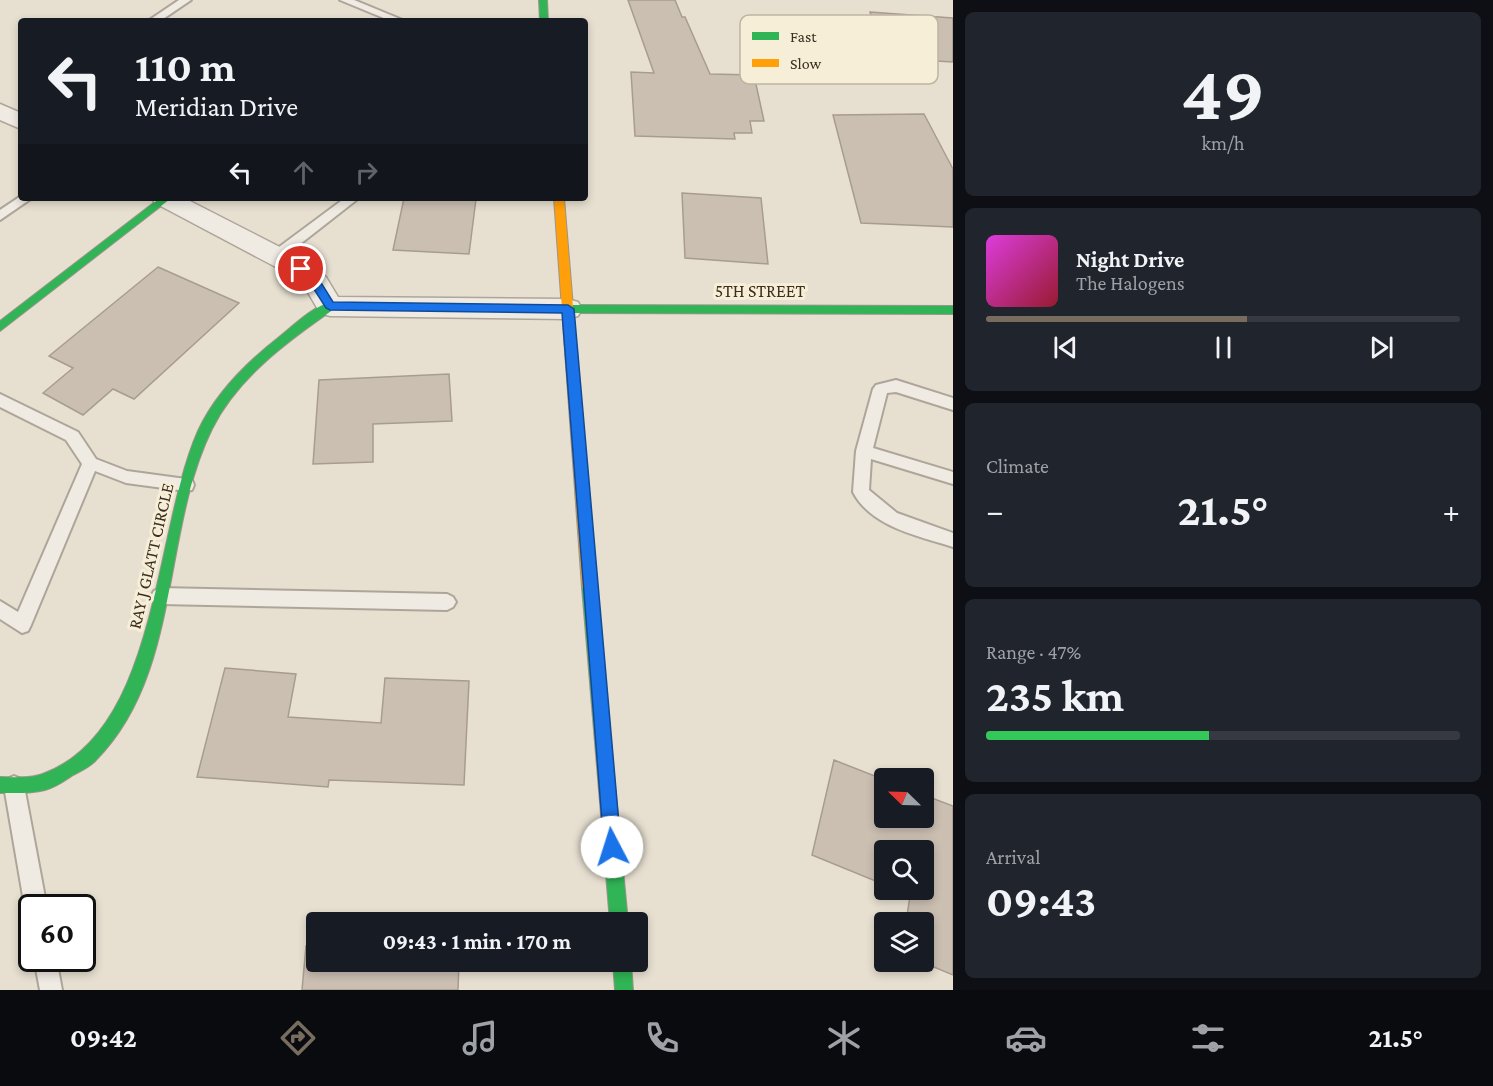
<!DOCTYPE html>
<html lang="en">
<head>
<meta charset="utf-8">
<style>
  :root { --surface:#171b24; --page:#20242c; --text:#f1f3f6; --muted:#9ea1a6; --line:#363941; --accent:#786c5e }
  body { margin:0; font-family:"Crimson Pro",serif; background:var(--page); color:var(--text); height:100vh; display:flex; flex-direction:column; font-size:22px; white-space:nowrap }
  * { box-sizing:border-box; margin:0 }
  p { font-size:20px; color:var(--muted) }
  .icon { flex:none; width:33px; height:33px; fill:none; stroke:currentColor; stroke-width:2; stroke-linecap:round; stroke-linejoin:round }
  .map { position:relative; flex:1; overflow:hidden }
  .details { display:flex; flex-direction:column; gap:12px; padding:12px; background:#0d0f14; width:540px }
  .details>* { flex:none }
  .top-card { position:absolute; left:18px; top:18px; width:570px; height:183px; border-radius:6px; box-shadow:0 3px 9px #0003; background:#171b24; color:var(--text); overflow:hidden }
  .needle { width:39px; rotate:293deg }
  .fabs { position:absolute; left:874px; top:768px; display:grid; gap:12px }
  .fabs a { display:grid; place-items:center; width:60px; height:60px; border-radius:6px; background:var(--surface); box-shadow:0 3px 9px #0003; font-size:30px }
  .speed { position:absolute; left:18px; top:894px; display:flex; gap:12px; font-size:30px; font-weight:700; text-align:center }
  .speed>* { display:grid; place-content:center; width:78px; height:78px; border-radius:50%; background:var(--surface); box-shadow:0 3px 9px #0003; line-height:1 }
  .speed .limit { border:3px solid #111; border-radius:9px; background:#fff; color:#111 }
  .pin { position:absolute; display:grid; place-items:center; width:51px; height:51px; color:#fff; margin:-26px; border:3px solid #fff; border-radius:50%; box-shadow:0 2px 6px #0007 }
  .me { position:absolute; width:66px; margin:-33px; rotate:355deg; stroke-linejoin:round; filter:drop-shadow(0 0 4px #0008) }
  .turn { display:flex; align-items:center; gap:21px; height:126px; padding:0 18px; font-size:27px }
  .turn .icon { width:78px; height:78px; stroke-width:2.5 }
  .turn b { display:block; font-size:42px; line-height:51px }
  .lanes { display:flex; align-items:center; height:57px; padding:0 18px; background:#0003; justify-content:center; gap:30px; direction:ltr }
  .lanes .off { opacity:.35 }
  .big { font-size:45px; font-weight:700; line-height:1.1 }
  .details .card { flex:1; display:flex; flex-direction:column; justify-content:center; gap:9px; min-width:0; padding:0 21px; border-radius:9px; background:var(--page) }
  .details .dial { align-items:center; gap:0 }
  .dial b { font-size:78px; line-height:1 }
  .song { display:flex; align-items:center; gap:18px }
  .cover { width:72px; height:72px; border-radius:9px; background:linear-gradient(135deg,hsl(300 70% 55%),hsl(350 70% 35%)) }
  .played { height:6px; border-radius:3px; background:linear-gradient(90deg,var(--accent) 55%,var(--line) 55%) }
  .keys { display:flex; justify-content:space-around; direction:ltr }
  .heat { display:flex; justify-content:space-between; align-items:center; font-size:33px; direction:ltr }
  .charge { height:9px; border-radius:4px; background:linear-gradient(90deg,#34c759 47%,var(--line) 0) }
  .trip { position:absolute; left:306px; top:912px; width:342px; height:60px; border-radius:6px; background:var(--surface); box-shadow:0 3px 9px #0003; font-weight:700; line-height:60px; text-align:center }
  .tab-bar { display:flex; height:96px; justify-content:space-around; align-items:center; background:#090b0e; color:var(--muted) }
  .tab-bar .icon { width:42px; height:42px }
  .tab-bar .current { color:var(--accent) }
  .tab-bar b { font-size:27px; color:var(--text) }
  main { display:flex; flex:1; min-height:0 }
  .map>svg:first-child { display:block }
</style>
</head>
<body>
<main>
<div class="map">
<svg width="953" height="990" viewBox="0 0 953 990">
  <rect width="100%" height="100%" fill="#e7e0d1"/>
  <g fill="#cbbfb2" stroke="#a89c90" stroke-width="1.5">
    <polygon points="628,0 675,0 682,17 685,17 710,74 754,75 764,121 750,121 752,133 734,133 735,139 635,136 631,72 654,73"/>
    <polygon points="870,12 953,18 953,62 886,58"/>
    <polygon points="924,114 953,169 953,227 861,223 833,115"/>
    <polygon points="682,193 761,198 768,264 685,258"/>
    <polygon points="404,198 476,199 469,254 393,250"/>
    <polygon points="158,267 239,303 134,399 113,389 83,415 43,393 73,368 49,356"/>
    <polygon points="449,374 452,421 373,424 373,462 313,464 319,380"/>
    <polygon points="225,668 296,674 288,717 381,723 385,678 469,681 464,785 329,780 328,787 197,777"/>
    <polygon points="834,760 885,780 885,818 924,818 924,795 953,806 953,975 922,962 924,962 924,922 906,922 910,896 895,890 924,890 924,850 885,850 885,885 812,855"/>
    <polygon points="306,946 316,946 316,962 459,962 458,990 302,990"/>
  </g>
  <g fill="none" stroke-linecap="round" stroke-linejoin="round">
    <defs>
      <g id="lane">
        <polygon points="179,0 191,0 160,21 148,21"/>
        <polygon points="340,0 354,0 405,21 391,21"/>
        <polygon points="21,196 21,198 32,198 0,220 0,210"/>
        <polygon points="345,198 359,198 281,259 271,259 271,253"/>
        <path d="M896,380L953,398V410L896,392L887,393L873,448L953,472V484L871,459L869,490L897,513L953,533V547C919,536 871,527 853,492L856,451L873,389L876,385Z"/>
        <polygon points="0,394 78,432 96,459 127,471 186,479 192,480 194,485 192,490 186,491 126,483 95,471 31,625 28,631 22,633 0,619 0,601 18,612 82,464 66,440 0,407"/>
        <polygon points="160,588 447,594 453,597 456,602 453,607 447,610 160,604 154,601 151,596 154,591"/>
        <polygon points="14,776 21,779 24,786 47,908 32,908 32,917 25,908 4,786 7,779"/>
        <polygon points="34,958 56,958 62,990 40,990"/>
      </g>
      <g id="street">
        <polygon points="0,104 21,113 21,129 0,120"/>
        <polygon points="151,198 184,198 311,263 326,277 338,297 568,299 578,302 582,309 578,316 568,319 330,316 320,313 306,289 291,275 155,203"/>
      </g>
      <g id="fast">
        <polygon points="539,0 547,0 548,21 540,21"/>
        <polygon points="160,198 170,199 0,331 0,321"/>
        <path d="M330,302L336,306L334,309C288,341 238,377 212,429C161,532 182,673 96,760C90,767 81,771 73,775C64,781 56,787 45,790C31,794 15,793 0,793V777C14,777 32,779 45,773C159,729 154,530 198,431C215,394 246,363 278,338C293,326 311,308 330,302Z"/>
        <polygon points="568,305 953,306 953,314 568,313 562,309"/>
        <polygon points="589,581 594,583 596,587 628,922 610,922 582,587 584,583"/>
        <polygon points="613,962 631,962 633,990 615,990"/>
      </g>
      <polygon id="slow" points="554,198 564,198 596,587 594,591 589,593 584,591 582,587"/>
    </defs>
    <use href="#lane" stroke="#ada599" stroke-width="4"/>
    <use href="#street" stroke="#ada599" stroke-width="3"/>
    <use href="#fast" stroke="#9c958a" stroke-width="2"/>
    <use href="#slow" stroke="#9c958a" stroke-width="2"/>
    <use href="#lane" fill="#efebe3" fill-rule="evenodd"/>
    <use href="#street" fill="#efebe3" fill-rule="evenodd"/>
    <use href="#fast" fill="#30b455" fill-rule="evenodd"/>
    <use href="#slow" fill="#ff9f0a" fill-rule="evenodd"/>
  </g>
  <polygon fill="#1a73e8" stroke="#114b97" stroke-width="1.5" points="301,266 320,281 333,302 568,305 574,309 621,847 619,854 612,856 606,854 604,847 562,313 330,310 326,308 312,286 297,272 295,269"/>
  <g text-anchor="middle" stroke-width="6" stroke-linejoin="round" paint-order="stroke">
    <g font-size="18" fill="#3d2e20" stroke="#f7eed8">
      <text x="760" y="297">5TH STREET</text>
      <text transform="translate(151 556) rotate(-77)" y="6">RAY J GLATT CIRCLE</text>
    </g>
  </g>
  <rect x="740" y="15" width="198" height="69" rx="9" fill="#f7eed8" stroke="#bfb4a1" stroke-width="1.5"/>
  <rect x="752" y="32" width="27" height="8" fill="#30b455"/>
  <rect x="752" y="59" width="27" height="8" fill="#ff9f0a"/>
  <g font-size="16" fill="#3d2e20">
    <text x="790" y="42">Fast</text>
    <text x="790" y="69">Slow</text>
  </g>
</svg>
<div class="fabs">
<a><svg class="needle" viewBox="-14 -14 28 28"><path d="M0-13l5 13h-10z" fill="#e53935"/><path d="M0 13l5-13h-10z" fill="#9ea1a6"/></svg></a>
<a><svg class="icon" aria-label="search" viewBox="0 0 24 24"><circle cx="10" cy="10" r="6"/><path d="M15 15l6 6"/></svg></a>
<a><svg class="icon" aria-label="layers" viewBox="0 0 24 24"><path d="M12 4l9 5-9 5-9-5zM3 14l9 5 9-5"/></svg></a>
</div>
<div class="speed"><div class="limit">60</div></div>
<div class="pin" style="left:301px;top:269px;background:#d93025"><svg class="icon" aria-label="arrive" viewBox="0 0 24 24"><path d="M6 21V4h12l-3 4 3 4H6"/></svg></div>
<svg class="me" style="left:612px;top:847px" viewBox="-20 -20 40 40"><circle r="19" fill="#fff"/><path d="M0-13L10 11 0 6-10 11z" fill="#1a73e8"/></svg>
<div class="trip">09:43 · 1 min · 170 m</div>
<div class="top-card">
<div class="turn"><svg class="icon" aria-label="left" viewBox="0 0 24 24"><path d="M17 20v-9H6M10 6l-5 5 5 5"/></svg><div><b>110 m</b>Meridian Drive</div></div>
<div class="lanes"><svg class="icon" aria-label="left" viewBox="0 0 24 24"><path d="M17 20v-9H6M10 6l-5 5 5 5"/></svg><svg class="icon off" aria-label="ahead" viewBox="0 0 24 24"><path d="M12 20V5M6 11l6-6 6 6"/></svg><svg class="icon off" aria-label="right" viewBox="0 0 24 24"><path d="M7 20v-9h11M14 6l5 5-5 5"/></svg></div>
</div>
</div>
<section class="details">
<div class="card dial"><b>49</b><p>km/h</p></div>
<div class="card">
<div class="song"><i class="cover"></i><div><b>Night Drive</b><p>The Halogens</p></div></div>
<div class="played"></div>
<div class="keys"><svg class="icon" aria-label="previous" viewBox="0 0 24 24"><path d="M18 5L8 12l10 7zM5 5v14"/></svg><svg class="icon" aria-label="pause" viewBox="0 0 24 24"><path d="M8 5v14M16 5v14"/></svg><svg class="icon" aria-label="next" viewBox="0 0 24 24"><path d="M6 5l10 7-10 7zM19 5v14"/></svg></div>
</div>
<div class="card"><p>Climate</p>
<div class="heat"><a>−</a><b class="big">21.5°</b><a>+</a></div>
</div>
<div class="card"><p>Range · 47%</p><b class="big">235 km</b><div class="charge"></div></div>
<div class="card"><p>Arrival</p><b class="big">09:43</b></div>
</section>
</main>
<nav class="tab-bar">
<b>09:42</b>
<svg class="icon current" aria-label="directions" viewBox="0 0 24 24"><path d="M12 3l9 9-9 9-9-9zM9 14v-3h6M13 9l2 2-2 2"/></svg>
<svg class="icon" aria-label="music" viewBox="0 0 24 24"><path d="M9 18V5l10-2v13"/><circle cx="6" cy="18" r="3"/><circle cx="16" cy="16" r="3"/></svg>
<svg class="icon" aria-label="phone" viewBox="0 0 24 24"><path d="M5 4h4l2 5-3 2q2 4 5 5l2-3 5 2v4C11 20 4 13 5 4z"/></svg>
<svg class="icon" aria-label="climate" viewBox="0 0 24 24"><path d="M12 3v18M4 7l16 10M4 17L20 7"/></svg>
<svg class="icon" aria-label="car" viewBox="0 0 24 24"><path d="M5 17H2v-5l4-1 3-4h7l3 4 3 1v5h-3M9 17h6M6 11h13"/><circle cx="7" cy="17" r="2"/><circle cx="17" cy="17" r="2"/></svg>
<svg class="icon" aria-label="filters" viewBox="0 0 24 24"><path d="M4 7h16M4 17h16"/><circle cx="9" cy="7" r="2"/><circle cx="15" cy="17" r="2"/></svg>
<b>21.5°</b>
</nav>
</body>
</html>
